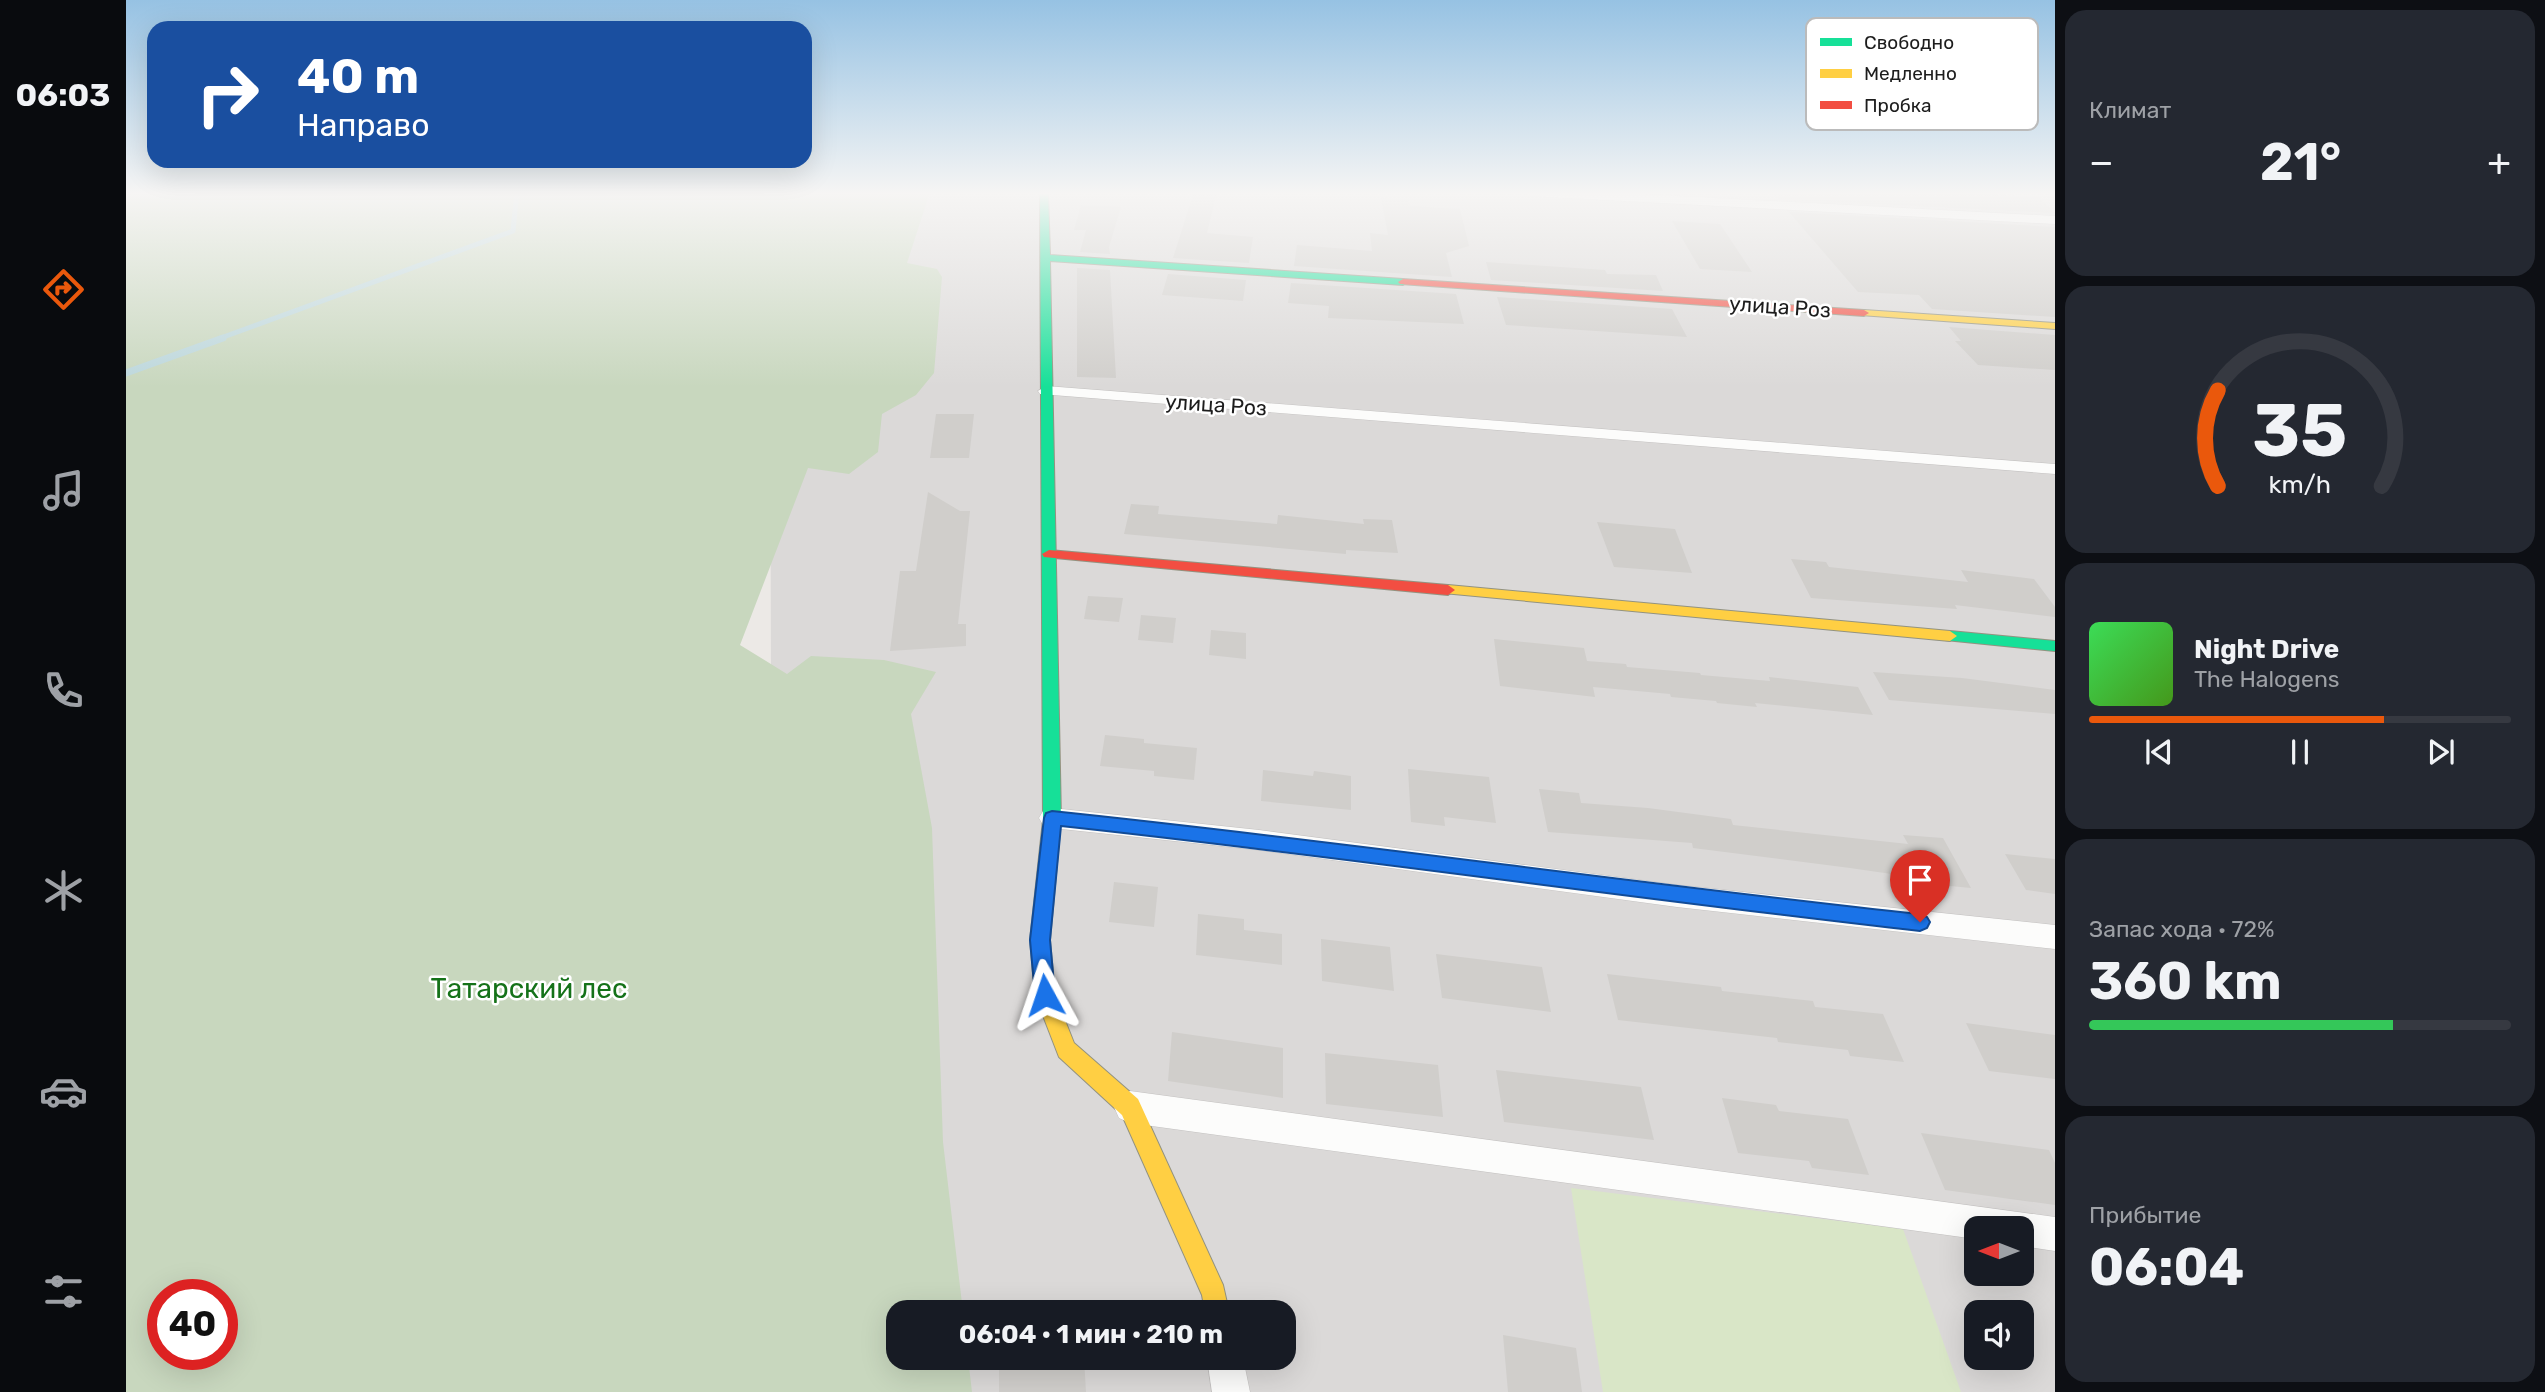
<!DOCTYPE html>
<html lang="ru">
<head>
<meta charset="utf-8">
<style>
  :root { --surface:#171b24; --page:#242831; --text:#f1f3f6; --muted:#9ea1a6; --line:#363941; --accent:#ea580c }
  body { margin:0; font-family:Rubik,sans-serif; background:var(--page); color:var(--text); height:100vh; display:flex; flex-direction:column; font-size:26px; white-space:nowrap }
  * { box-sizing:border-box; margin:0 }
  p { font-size:23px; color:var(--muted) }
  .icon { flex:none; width:38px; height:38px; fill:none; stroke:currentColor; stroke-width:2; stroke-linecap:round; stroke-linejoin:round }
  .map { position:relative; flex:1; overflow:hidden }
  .panel { display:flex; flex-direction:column; gap:10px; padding:10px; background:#0d0f14; width:490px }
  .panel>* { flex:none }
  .hud { position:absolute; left:21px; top:21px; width:665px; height:147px; border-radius:21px; box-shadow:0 7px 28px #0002; background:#1a4fa0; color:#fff; overflow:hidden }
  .needle { width:46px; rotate:270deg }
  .fabs { position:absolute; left:1838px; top:1216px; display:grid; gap:14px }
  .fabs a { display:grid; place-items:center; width:70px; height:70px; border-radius:14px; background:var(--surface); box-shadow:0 7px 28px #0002; font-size:35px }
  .speed { position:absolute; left:21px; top:1279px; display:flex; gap:14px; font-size:35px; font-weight:700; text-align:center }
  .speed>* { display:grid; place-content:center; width:91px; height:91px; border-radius:50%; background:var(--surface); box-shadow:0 7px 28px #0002; line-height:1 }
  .speed .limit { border:10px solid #d22; background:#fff; color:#111 }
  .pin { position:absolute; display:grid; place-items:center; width:60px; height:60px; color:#fff; margin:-72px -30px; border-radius:50% 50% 50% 0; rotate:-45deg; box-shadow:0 0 7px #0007 }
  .pin .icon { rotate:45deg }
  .me { position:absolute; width:77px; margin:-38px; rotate:355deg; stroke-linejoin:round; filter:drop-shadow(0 0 5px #0008) }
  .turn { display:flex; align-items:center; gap:24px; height:147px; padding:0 35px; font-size:32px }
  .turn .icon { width:91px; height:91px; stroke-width:2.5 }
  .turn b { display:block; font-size:49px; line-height:60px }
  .big { font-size:52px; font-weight:700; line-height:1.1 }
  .panel .widget { flex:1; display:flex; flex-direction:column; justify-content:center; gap:10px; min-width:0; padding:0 24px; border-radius:21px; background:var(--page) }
  .panel .dial { align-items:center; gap:0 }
  .dial svg { height:182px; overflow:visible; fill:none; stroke:var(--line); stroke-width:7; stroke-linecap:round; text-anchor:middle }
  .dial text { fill:var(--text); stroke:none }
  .song { display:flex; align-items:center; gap:21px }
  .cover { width:84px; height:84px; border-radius:10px; background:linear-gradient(135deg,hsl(130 70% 55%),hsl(100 70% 35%)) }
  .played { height:7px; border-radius:4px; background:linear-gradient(90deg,var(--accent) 70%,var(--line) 70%) }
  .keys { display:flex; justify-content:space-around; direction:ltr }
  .heat { display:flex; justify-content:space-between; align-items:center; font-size:38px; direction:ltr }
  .charge { height:10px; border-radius:5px; background:linear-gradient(90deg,#34c759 72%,var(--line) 0) }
  .trip { position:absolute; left:760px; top:1300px; width:410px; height:70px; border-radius:21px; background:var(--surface); box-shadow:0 7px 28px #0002; font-weight:700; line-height:70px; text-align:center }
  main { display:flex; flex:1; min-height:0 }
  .dock { display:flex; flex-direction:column; width:126px; justify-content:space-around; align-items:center; background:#090b0e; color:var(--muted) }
  .dock .icon { width:49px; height:49px }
  .dock .active { color:var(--accent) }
  .dock b { font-size:32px; color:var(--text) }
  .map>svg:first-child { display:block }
</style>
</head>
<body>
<main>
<nav class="dock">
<b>06:03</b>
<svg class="icon active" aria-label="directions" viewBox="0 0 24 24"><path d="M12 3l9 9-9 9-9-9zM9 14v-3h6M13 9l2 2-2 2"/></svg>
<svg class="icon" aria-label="music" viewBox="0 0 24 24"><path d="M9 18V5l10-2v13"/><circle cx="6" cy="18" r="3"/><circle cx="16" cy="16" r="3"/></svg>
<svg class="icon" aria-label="phone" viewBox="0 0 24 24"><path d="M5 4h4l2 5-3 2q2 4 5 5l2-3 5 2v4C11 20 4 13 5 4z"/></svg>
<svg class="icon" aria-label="climate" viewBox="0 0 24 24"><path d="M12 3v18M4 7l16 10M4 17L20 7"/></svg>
<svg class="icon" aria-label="car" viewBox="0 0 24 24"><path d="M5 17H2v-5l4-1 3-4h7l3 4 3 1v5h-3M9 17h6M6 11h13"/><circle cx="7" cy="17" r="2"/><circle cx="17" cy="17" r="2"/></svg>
<svg class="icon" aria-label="filters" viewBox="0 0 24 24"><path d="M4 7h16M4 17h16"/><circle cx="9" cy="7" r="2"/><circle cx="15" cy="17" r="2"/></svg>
</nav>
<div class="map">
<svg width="1929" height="1392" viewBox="0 0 1929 1392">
  <rect width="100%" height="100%" fill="#ece9e6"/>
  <path fill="#dbd9d8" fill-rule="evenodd" d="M744,192H1929V1392H664L645,689L644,289ZM1850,1228H1895V1274H1850ZM772,1312H1157V1358H772ZM1850,1312H1895V1358H1850Z"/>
  <polygon fill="#d9e6c7" points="1445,1188 1777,1229 1835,1392 1477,1392"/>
  <path fill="#c8d7be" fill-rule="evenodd" d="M0,192H804L781,263L811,269L816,277L808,373L790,395L756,414L752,452L723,474L682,468L614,645L661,674L685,656L758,660L810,672L785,714L806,828L817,1142L837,1312H772V1358H842L846,1392H0ZM37,1295H96V1354H37Z"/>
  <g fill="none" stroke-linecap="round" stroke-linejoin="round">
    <polyline stroke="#bcd7dc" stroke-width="5" points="92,339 387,231 391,192"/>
    <polyline stroke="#bcd7dc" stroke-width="7" points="0,373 97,338"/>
  </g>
  <g fill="#d0cecb">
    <polygon points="1068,192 1091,192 1081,233 1127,237 1123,263 1047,258"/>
    <polygon points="1646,192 1827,192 1913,197 1929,213 1652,199"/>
    <polygon points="1255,198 1283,200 1284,206 1334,209 1343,246 1320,253 1326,277 1168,266 1171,245 1246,251 1244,233 1262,235"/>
    <polygon points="955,205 995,207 983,247 984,254 954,252 960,230 948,230"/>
    <polygon points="1663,212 1929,227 1929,317 1806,309 1793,295 1732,292"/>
    <polygon points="1546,221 1594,224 1626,272 1574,269"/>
    <polygon points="1360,262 1479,270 1481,274 1530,275 1537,291 1365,280"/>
    <polygon points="951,268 984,270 990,378 951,377"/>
    <polygon points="1042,274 1120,280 1117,301 1036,295"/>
    <polygon points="1165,283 1330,294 1338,324 1202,318 1203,306 1162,303"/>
    <polygon points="1371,297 1546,309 1561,337 1380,325"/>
    <polygon points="1823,327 1929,335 1929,370 1852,365 1829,341 1835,341"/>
    <polygon points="810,414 848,414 843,458 804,458"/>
    <polygon points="802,492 834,511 844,511 832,624 840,624 840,646 764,651 774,571 790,571"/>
    <polygon points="1005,504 1033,506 1032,514 1151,524 1152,515 1238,524 1237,519 1266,520 1272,553 1220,550 1220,554 998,534"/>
    <polygon points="1471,522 1549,529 1566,573 1488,567"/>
    <polygon points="1665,559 1700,562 1703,567 1842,582 1835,570 1908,579 1929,607 1929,617 1829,605 1831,609 1685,598"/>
    <polygon points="962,596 997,598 993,622 958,619"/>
    <polygon points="1015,615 1050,618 1047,643 1012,640"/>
    <polygon points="1085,630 1120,633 1120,659 1083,655"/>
    <polygon points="1368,639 1458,648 1461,661 1500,664 1501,667 1574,673 1575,675 1644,681 1643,677 1732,687 1747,715 1629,703 1631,707 1591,703 1590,701 1545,697 1544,694 1467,687 1469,697 1374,686"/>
    <polygon points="1747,672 1836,678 1929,690 1929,714 1763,700"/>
    <polygon points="979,735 1018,739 1018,743 1071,748 1068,780 1028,776 1028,771 974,766"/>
    <polygon points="1282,769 1363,777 1370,823 1318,817 1319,826 1285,822"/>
    <polygon points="1137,770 1187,776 1188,771 1225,776 1225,810 1135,801"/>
    <polygon points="1413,789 1453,793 1455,803 1522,808 1605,819 1607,825 1782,844 1777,835 1817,838 1845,888 1803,884 1800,879 1724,868 1567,848 1566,843 1422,832"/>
    <polygon points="1879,854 1929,859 1929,894 1900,890"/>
    <polygon points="988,882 1032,887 1028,927 983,922"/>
    <polygon points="1072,914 1118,919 1118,930 1156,934 1156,965 1070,955"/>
    <polygon points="1195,939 1264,947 1268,991 1196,981"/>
    <polygon points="1310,954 1416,967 1425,1012 1316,998"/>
    <polygon points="1481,974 1595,987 1596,991 1687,1001 1689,1007 1757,1014 1778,1062 1724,1056 1722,1050 1652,1042 1651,1038 1492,1020"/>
    <polygon points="1840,1023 1929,1035 1929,1079 1863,1071"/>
    <polygon points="1046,1032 1157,1048 1157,1098 1042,1081"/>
    <polygon points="1199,1053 1312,1065 1317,1117 1200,1104"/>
    <polygon points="1370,1070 1515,1087 1528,1140 1378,1122"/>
    <polygon points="1596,1098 1650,1105 1653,1111 1722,1119 1743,1175 1686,1168 1683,1161 1612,1153"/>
    <polygon points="1795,1133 1923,1150 1929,1163 1929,1205 1819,1190"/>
    <polygon points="1377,1335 1450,1348 1456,1392 1382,1392"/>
    <polygon points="873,1358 958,1358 960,1392 873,1392"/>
  </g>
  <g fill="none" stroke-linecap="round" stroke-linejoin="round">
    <defs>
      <g id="street">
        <polygon points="1398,192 1475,192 1929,216 1929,224 1404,196"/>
        <polygon points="920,386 1929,464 1929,474 914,394 912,391"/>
        <polygon points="926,808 1133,830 1551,885 1929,925 1929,949 1551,907 1133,850 926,828 917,825 913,818 917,811"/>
        <polygon points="1004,1091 1929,1217 1929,1251 1895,1246 1895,1228 1850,1228 1850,1239 1004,1123 993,1118 988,1107 993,1096"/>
        <polygon points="1081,1358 1117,1358 1124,1392 1086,1392"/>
      </g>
      <g id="fast">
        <polygon points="914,192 922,192 924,255 1277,279 1282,282 1277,285 924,261 935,820 932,825 926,827 920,825 917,820"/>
        <polygon points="1824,631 1929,641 1929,651 1819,640 1817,636 1819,632"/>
      </g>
      <g id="slow">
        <polygon points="1738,310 1929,323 1929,329 1734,315 1733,313"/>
        <polygon points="1322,585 1824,631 1831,636 1824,641 1317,593 1315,590 1317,587"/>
        <polygon points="926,813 932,815 935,820 924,940 929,995 948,1043 1012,1099 1097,1285 1103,1312 1079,1312 1076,1295 996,1115 933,1057 909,995 904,940 917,820 920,815"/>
      </g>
      <g id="jam">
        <polygon points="1277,279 1738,310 1743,313 1738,316 1274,284 1272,282"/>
        <polygon points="923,550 1322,585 1329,590 1322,595 918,557 916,554"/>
      </g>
    </defs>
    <use href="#street" stroke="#c3c1c0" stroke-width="1"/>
    <use href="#fast" stroke="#939380" stroke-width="2"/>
    <use href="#slow" stroke="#939380" stroke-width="2"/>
    <use href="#jam" stroke="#939380" stroke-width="2"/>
    <use href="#street" fill="#fcfcfb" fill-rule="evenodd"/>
    <use href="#fast" fill="#16e098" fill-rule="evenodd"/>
    <use href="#slow" fill="#ffcf43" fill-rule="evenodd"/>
    <use href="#jam" fill="#f24e42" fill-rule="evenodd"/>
  </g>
  <linearGradient id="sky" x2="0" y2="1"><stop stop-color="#96c2e3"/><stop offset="0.5" stop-color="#f6f5f4"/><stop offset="1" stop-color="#f6f5f4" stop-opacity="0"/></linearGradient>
  <rect width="1929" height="387" fill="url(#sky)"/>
  <path fill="#1a73e8" stroke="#114b97" stroke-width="2" d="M926,811C1216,841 1504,883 1794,914L1801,917L1804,922L1801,928L1794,931C1507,899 1222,857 935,826L924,940L929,995L926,1002L919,1004L912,1002L909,995L904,940L918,818L920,813Z"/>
  <g text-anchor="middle" stroke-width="5" stroke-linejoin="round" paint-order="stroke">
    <g font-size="21" fill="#1d1d1d" stroke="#fff">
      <text transform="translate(1654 307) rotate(4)" y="7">улица Роз</text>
      <text transform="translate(1090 405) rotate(4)" y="7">улица Роз</text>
    </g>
    <g font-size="28" fill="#157219" stroke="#fff">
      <text x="403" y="998">Татарский лес</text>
    </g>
  </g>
  <rect x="1680" y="18" width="232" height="112" rx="10" fill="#fff" stroke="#bbb" stroke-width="2"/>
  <rect x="1694" y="38" width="32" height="8" fill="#16e098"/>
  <rect x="1694" y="69" width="32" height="9" fill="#ffcf43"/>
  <rect x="1694" y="101" width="32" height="8" fill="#f24e42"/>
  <g font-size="19" fill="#1d1d1d">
    <text x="1738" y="49">Свободно</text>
    <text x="1738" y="80">Медленно</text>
    <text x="1738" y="112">Пробка</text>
  </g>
</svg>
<div class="fabs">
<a><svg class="needle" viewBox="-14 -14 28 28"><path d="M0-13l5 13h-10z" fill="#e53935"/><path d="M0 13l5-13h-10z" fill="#9ea1a6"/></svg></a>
<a><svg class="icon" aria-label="sound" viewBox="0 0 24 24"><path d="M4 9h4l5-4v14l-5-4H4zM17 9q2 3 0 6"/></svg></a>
</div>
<div class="speed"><div class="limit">40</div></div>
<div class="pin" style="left:1794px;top:922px;background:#d93025"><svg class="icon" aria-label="arrive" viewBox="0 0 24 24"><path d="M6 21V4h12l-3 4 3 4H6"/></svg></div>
<svg class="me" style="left:919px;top:995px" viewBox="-20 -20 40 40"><path d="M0-17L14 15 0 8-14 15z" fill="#1a73e8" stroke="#fff" stroke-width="4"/></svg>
<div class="trip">06:04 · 1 мин · 210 m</div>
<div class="hud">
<div class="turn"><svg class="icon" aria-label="right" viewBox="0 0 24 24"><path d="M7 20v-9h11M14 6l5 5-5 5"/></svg><div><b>40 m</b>Направо</div></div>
</div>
</div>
<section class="panel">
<div class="widget"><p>Климат</p>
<div class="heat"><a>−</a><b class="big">21°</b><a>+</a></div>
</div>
<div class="widget dial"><svg viewBox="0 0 100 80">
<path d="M14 69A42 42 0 1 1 86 69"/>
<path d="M14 69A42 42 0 0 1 14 27" stroke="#ea580c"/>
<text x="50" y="56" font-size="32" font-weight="700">35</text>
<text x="50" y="72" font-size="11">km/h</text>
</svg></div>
<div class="widget">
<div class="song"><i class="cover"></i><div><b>Night Drive</b><p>The Halogens</p></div></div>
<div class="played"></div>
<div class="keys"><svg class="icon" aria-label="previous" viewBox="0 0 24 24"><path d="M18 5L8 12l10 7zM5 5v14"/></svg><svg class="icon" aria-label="pause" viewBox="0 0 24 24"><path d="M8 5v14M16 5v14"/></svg><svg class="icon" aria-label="next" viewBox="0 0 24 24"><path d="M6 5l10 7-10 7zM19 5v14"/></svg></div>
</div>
<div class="widget"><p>Запас хода · 72%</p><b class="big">360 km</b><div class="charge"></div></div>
<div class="widget"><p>Прибытие</p><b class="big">06:04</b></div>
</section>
</main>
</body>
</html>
